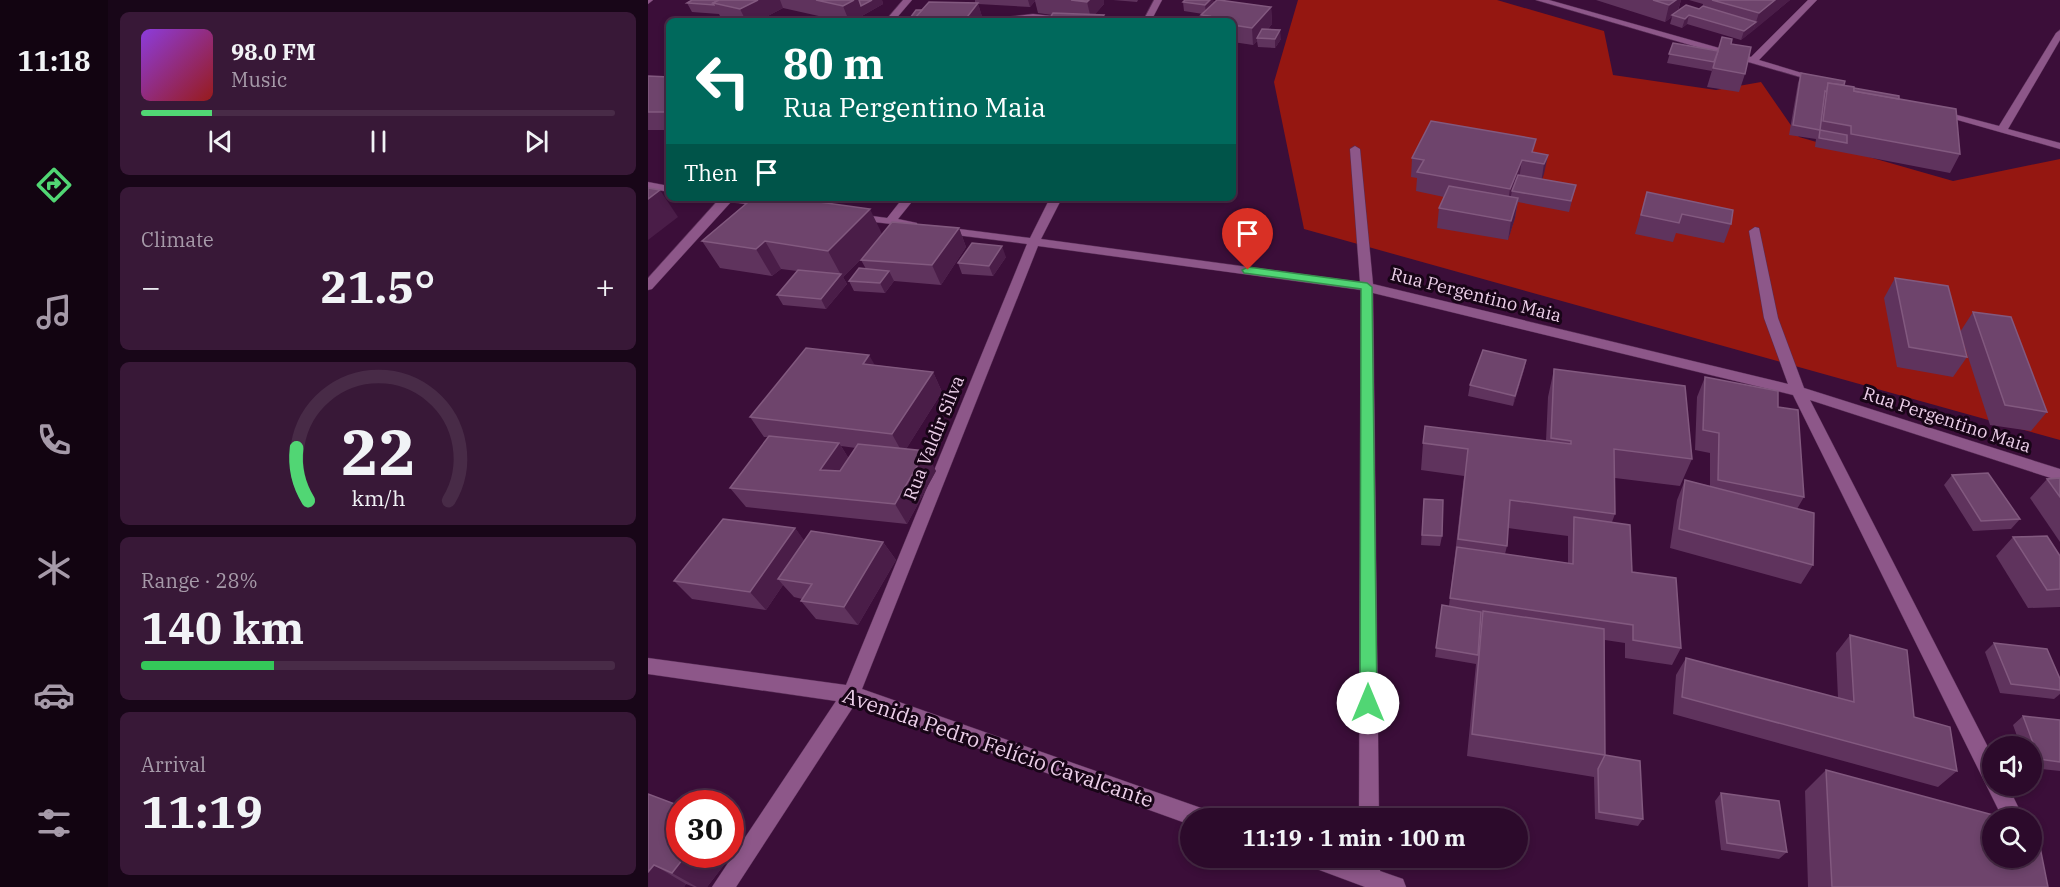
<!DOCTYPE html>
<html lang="en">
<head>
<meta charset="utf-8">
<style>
  :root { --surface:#2c0a2b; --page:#381837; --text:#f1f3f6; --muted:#a69aa9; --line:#482b47; --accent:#51d674 }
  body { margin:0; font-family:"IBM Plex Serif",serif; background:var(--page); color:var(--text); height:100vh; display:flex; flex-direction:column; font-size:22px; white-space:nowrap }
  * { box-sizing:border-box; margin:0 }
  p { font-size:20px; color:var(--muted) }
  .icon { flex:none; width:33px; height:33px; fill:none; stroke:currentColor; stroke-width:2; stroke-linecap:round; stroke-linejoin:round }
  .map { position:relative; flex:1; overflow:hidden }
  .panel { display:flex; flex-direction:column; gap:12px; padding:12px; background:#180618; width:540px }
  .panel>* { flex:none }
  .banner { position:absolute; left:18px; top:18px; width:570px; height:183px; border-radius:9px; box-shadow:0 3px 9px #0003,0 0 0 2px var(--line); background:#00695c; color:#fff; overflow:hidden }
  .buttons { position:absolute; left:1334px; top:736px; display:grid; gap:12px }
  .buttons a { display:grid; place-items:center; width:60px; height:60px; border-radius:50%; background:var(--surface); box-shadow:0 3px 9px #0003,0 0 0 2px var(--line); font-size:30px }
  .speed { position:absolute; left:18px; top:790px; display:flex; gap:12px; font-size:30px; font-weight:700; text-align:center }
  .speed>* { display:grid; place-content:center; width:78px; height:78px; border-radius:50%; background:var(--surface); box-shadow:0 3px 9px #0003,0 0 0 2px var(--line); line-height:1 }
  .speed .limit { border:9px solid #d22; background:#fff; color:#111 }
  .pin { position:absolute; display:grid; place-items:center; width:51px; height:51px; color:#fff; margin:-62px -26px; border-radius:50% 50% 50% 0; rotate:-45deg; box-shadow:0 0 6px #0007 }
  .pin .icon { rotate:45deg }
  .me { position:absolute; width:66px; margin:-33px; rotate:0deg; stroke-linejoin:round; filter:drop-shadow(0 0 4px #0008) }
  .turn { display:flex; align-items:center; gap:21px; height:126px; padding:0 18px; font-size:27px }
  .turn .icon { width:78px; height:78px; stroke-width:2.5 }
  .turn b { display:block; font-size:42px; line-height:51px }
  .then { display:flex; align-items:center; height:57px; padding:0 18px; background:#0003; gap:12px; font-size:22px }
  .big { font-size:45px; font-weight:800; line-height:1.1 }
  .panel .widget { flex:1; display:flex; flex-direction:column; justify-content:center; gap:9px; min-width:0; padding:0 21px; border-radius:9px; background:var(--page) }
  .panel .dial { align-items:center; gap:0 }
  .dial svg { height:156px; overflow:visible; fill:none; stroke:var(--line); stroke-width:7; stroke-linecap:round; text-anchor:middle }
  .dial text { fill:var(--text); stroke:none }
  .song { display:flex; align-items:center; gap:18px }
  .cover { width:72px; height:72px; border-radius:9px; background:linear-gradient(135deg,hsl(270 70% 55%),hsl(0 70% 35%)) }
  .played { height:6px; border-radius:3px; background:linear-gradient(90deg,var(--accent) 15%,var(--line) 15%) }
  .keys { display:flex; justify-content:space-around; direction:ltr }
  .heat { display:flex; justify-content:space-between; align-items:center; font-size:33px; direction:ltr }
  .charge { height:9px; border-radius:4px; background:linear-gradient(90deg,#34c759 28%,var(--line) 0) }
  .trip { position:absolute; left:532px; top:808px; width:348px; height:60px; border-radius:30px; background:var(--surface); box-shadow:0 3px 9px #0003,0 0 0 2px var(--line); font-weight:800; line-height:60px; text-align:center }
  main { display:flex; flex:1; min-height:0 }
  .tabs { display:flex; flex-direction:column; width:108px; justify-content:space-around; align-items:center; background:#120411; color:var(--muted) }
  .tabs .icon { width:42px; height:42px }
  .tabs .on { color:var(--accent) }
  .tabs b { font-size:27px; color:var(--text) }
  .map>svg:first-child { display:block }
</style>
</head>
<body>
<main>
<nav class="tabs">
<b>11:18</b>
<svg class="icon on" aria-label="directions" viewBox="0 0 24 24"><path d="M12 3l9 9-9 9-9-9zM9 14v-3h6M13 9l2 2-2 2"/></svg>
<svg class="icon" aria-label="music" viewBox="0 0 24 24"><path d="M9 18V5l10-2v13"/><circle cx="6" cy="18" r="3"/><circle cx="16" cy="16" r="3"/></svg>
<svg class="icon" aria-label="phone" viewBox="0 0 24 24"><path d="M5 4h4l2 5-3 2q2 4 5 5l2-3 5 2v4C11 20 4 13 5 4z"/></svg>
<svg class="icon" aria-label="climate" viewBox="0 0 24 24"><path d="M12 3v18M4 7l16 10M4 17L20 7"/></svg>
<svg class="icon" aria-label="car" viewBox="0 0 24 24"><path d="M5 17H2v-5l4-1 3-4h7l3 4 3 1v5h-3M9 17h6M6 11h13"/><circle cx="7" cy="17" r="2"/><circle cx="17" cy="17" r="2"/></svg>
<svg class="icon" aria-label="filters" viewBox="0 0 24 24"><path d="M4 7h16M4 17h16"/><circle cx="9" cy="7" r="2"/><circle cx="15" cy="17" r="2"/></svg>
</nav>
<section class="panel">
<div class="widget">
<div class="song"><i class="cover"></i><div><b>98.0 FM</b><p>Music</p></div></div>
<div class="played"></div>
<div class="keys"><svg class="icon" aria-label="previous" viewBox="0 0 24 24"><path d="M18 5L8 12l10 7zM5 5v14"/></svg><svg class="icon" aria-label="pause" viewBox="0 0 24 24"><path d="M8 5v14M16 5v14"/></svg><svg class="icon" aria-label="next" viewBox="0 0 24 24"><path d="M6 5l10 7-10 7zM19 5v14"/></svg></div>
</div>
<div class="widget"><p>Climate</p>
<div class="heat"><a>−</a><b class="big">21.5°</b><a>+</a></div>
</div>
<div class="widget dial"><svg viewBox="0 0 100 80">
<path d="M14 69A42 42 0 1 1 86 69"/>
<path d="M14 69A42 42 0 0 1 8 42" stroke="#51d674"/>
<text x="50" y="56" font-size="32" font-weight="700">22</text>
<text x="50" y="72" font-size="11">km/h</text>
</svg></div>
<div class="widget"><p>Range · 28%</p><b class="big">140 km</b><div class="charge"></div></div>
<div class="widget"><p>Arrival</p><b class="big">11:19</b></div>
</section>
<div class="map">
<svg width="1412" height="887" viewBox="0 0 1412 887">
  <rect width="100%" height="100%" fill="#3b0e39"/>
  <polygon fill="#951711" points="650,0 849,0 956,31 965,75 1068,90 1113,82 1151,137 1305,181 1412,159 1412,440 656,229 626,82"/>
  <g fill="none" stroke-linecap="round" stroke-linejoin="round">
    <defs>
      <g id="minor">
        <polygon points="0,0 5,0 0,4"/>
        <polygon points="255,0 264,0 246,21 237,21"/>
        <polygon points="506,0 514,0 503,21 495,21"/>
        <polygon points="888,0 901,0 1103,57 1160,0 1169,0 1111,60 1177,80 1169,82"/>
        <polygon points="385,14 404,16 407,21 347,21 351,18"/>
        <polygon points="1412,30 1412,40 1360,129 1412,143 1412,149 1285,113 1290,110 1351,126 1408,33"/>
        <polygon points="707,146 712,149 725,284 1140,384 1116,318 1101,231 1107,227 1111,228 1130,318 1156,388 1412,469 1412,481 1162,400 1344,755 1344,786 1360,786 1376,819 1355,819 1145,395 725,293 731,819 711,819 713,290 390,246 214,689 556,809 563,812 566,819 543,819 543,825 207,704 88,887 64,887 188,701 0,674 0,658 198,685 379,244 292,233 286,229 288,226 382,238 402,198 414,198 393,239 712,282 702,149"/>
        <polygon points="0,182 21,186 21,192 0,188"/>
        <polygon points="72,198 102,198 124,202 126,204 120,207 83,202 4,289 0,290 0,278"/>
        <polygon points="255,198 267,198 250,219 269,223 269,227 209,220 203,217 209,214 239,218"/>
        <polygon points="654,858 695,858 710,863 710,858 732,858 732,871 755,879 758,887 717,887 658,865"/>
      </g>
    </defs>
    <use href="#minor" stroke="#572d55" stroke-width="1"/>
    <use href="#minor" fill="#8d5789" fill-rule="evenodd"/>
  </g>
  <g fill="#5f335d" fill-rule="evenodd">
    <polygon points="44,0 234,0 235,4 205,21 193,21 135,8 110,21 79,21 74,20 71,14 44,12 39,3"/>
    <polygon points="327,0 456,0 456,4 447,14 456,15 457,21 400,21 404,15 390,13 387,1 382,7 330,4 335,20 334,21 263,21 262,18 274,10 327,3"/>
    <polygon points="465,0 490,0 489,2"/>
    <polygon points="537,0 565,0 566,3 623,7 624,24 620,29 633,39 627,48 610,47 609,41 605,45 585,42 585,21 554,21 553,15 555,14 536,11 535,2"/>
    <polygon points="948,0 1033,0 1030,11 1051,9 1055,6 1055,4 1041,0 1142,0 1093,40 1039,24 1034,28 1022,24 1024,17 1017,22"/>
    <polygon points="1025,43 1070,51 1083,44 1097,74 1091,92 1059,87 1068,57 1064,71 1019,63"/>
    <polygon points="21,72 21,130 0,130 0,76 16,77"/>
    <polygon points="1153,73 1196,85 1251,99 1312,154 1302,173 1167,147 1168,139 1141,135 1150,83"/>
    <polygon points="886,152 900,155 894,179 928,185 921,212 870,202 867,218 860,240 789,228 791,208 796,197 768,191 769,178 763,177 764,158"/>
    <polygon points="999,192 1083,224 1076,243 1028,233 1025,242 987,234"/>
    <polygon points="311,228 318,247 293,285 246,281 237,293 206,291 201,281 218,269 213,260 219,253 195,277 199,284 178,309 135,305 129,295 149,271 133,269 124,276 72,268 54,241 234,234"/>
    <polygon points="358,257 345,276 314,274 310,263"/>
    <polygon points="1247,278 1319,357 1305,377 1249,367 1236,298"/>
    <polygon points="1325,312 1399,412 1383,431 1342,425 1312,332"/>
    <polygon points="878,360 876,370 865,406 820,396 822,385"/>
    <path d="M227,365L285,372L294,392L258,449L288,471L259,524L98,507L82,488L120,437H116L102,417ZM193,446L208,448L201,459Z"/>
    <path d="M906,369L1044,459L1032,486L967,478V514L964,522L984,572L1033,648L1024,665L977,658V643L957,640V755L995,819L990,826L947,819L946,777L819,756L828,664L787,657L794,605L801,606L816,476L773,470L775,443L898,441L900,397ZM860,528L920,536V563L857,554L859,546Z"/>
    <polygon points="1057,377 1130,407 1156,497 1149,509 1165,565 1153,584 1022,548 1029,500 1037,480 1062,486 1062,453 1047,450 1049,397"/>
    <polygon points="1304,475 1372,519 1363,529 1325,531 1296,485"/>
    <polygon points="1412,478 1412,542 1382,498 1399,479"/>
    <polygon points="776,499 794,536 792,546 773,545"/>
    <polygon points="147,528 156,541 235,542 248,560 210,625 168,619 153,601 154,599 146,597 135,585 118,610 44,599 26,581"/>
    <polygon points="1365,537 1412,556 1412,607 1380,608 1348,556"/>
    <polygon points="1202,635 1309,771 1290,787 1025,714 1028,675 1038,658 1190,698 1188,653"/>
    <polygon points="1346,643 1412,679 1412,694 1406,699 1352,693 1337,652"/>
    <polygon points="1375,716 1412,720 1412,771 1383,768 1383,747 1373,747 1365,725"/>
    <polygon points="1178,770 1400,887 1160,887 1157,791"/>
    <polygon points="1073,793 1139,852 1131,859 1073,850 1067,801"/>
    <polygon points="0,794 95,840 59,887 46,887 38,884 36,887 0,887"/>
  </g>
  <g fill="#4a1d48">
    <polygon points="110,0 132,0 135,8 110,21 98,21 92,9"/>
    <polygon points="206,0 234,0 235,4 205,21 201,21 195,6"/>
    <polygon points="380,0 387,0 387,1 382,7"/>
    <polygon points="441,0 456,0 456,4 443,19 439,2"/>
    <polygon points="562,0 565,0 566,6 558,14 557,5"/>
    <polygon points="1028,0 1033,0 1029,13 1024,15 1024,17 1017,22 1021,5"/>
    <polygon points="1127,0 1142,0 1105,31 1111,13"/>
    <polygon points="330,3 335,20 334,21 316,21"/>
    <polygon points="623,7 624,24 612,38 609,38 609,41 605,45 604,28"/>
    <polygon points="456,15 457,21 450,21"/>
    <polygon points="1041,15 1039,24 1034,28 1037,19"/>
    <polygon points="1108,22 1105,31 1093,40 1096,31"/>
    <polygon points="632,30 633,39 627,48 627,39"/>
    <polygon points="900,155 896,174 893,183 896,164"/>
    <polygon points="874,160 871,179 864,191 862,200 859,208 862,189"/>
    <polygon points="12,190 30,217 0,240 0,199"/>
    <polygon points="870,198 867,218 860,240 863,221"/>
    <polygon points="222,209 235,236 195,277 199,284 178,309 173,299 193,275 180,251"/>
    <polygon points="311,228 318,247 293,285 284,265"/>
    <polygon points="117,241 133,269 124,276 108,249"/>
    <polygon points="354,246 358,257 345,276 341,266"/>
    <polygon points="241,271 246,281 237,293 232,283"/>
    <polygon points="221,355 232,374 215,364"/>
    <polygon points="878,360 876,370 865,406 867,396"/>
    <polygon points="285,372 294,392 255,454 244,434"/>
    <polygon points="191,443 203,462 186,489 172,470"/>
    <polygon points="278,451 288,471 259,524 247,504"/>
    <polygon points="147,528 161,547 130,579 135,585 118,610 102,592"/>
    <polygon points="235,542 248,560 210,625 196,607"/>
    <polygon points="82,831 95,840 59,887 49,887 24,873 38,855 82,855"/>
    <polygon points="6,865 38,884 36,887 0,887 0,872"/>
  </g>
  <g fill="#6e446c" stroke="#82597f" stroke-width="1.5">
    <polygon points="44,0 71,0 65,3 66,5 39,3"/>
    <polygon points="71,0 110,0 92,9 65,3"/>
    <polygon points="168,0 206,0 195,6"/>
    <polygon points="211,0 224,0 213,6"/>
    <polygon points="423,0 441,0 439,2"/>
    <polygon points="537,0 562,0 557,5 535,2"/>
    <polygon points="569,0 571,0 623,7 604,28 585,25 585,21 558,21 562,16 553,15"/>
    <polygon points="1005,0 1028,0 1021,5"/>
    <polygon points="1064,0 1127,0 1111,13"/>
    <polygon points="281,2 330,3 316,21 264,21"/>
    <polygon points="1038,5 1051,9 1055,6 1108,22 1096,31 1041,15 1037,19 1024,15"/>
    <polygon points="268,10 274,10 267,18 262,18"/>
    <polygon points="405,13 456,15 452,21 400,21"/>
    <polygon points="614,29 632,30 627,39 609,38"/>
    <polygon points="1074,37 1084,39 1083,44 1103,47 1097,74 1065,68"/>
    <polygon points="1025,43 1070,51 1066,62 1021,54"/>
    <polygon points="21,72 21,77 16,77"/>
    <polygon points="1153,73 1197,81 1196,85 1180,83 1179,92 1177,91 1172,130 1145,125"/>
    <polygon points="0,76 21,77 21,112 0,112"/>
    <polygon points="1180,83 1206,87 1206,91 1308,109 1312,154 1203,134 1203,126 1175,121"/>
    <polygon points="1206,88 1251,96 1251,99 1206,91"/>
    <polygon points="783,121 888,139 884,152 900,155 896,164 874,160 862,189 769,172 776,160 764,158"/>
    <polygon points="1172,130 1199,135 1199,143 1171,138"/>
    <polygon points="870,175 928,185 923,201 864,191"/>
    <polygon points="801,186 870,198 863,221 791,208"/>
    <polygon points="0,188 12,190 0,199"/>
    <polygon points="999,192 1085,210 1083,224 1034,214 1031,223 993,215"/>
    <polygon points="105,198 142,198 222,209 180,251 117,241 108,249 54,241"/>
    <polygon points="244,222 311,228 284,265 213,260"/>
    <polygon points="324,243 354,246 341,266 310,263"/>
    <polygon points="211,268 241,271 232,283 201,281"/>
    <polygon points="150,270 193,274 173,299 129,295"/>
    <polygon points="1247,278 1300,286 1319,357 1261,347"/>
    <polygon points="1325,312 1363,317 1399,412 1357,405"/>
    <polygon points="158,348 221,355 215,364 285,372 244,434 102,417"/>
    <polygon points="835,350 878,360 867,396 822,385"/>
    <polygon points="906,369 1037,386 1044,459 966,449 967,514 862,500 859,546 810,539 820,449 775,443 777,426 923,444 923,441 903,438"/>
    <polygon points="1057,377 1130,391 1130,407 1150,410 1156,497 1070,480 1071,433 1055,430"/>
    <polygon points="121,436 191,443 172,470 192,471 210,444 278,451 247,504 82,488"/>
    <polygon points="1340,473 1372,519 1333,521 1304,475"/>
    <polygon points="1412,478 1412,497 1399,479"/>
    <polygon points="1037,480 1166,513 1165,565 1031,529"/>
    <polygon points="776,499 795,500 794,536 774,535"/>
    <polygon points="926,517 982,525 984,572 1028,578 1033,648 985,640 985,625 802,598 809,547 925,564"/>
    <polygon points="75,519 147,528 102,592 26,581"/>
    <polygon points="163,531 235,542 196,607 153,601 164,584 130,579"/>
    <polygon points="1399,536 1412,556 1412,589 1399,590 1365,537"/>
    <polygon points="794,605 833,612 830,655 788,648"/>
    <polygon points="835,611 956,629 957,755 824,734"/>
    <polygon points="1202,635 1259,650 1266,717 1302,727 1309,771 1034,697 1038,658 1206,702"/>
    <polygon points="1346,643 1399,649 1412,679 1412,690 1363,684"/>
    <polygon points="1375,716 1412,720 1412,762 1391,759"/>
    <polygon points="957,755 992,761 995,819 951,812 950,769"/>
    <polygon points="1178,770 1360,819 1344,819 1344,858 1383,858 1383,825 1388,827 1400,887 1184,887"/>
    <polygon points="1073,793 1131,801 1139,852 1079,843"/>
    <polygon points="0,794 32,806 32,855 38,855 24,873 6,865 0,872"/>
  </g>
  <polygon fill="#51d674" stroke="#358b4b" stroke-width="1.5" points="600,267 719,283 724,287 729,703 726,709 720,711 714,709 712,703 713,289 596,273 594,270"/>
  <g text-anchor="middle" stroke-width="6" stroke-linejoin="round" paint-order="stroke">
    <g font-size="18" fill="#eccfe9" stroke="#180517">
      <text transform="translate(828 295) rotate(14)" y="6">Rua Pergentino Maia</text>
      <text transform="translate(1299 420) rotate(18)" y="6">Rua Pergentino Maia</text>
      <text transform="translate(286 438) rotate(-68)" y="6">Rua Valdir Silva</text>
    </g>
    <g font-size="21" fill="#eccfe9" stroke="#180517">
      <text transform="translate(350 748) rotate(19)" y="7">Avenida Pedro Felício Cavalcante</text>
    </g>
  </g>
</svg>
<div class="buttons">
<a><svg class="icon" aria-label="sound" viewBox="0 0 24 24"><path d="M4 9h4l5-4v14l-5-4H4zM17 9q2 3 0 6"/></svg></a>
<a><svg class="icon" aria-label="search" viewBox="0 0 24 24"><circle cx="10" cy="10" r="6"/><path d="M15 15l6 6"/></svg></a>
</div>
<div class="speed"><div class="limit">30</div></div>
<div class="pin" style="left:600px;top:270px;background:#d93025"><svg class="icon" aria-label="arrive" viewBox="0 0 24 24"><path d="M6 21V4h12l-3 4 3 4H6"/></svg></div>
<svg class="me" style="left:720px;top:703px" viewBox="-20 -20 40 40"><circle r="19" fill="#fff"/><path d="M0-13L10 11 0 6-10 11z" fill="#51d674"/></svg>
<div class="trip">11:19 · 1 min · 100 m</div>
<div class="banner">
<div class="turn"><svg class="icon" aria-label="left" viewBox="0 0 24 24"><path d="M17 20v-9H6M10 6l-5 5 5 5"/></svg><div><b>80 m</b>Rua Pergentino Maia</div></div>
<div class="then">Then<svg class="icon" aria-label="arrive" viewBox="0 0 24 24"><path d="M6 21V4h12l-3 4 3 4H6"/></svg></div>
</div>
</div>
</main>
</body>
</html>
